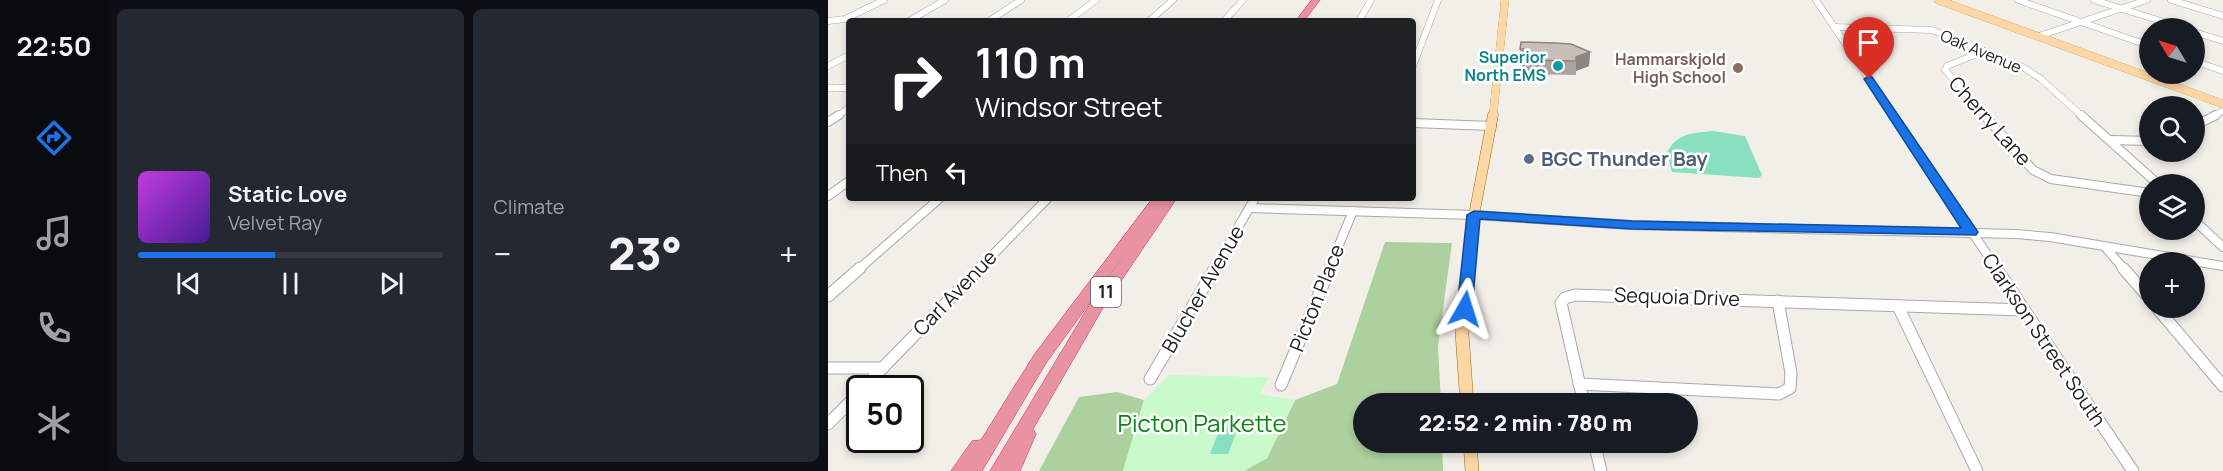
<!DOCTYPE html>
<html lang="en">
<head>
<meta charset="utf-8">
<style>
  :root { --surface:#171b24; --page:#242831; --text:#f1f3f6; --muted:#9ea1a6; --line:#363941; --accent:#1a73e8 }
  body { margin:0; font-family:Manrope,sans-serif; background:var(--page); color:var(--text); height:100vh; display:flex; flex-direction:column; font-size:22px; white-space:nowrap }
  * { box-sizing:border-box; margin:0 }
  p { font-size:20px; color:var(--muted) }
  .icon { flex:none; width:33px; height:33px; fill:none; stroke:currentColor; stroke-width:2; stroke-linecap:round; stroke-linejoin:round }
  .map { position:relative; flex:1; overflow:hidden }
  .sheet { display:flex; flex-direction:column; gap:9px; padding:9px; background:#0d0f14; width:720px }
  .sheet>* { flex:none }
  .top-card { position:absolute; left:18px; top:18px; width:570px; height:183px; border-radius:6px; box-shadow:0 3px 9px #0003; background:#202124; color:#fff; overflow:hidden }
  .needle { width:39px; rotate:308deg }
  .controls { position:absolute; left:1311px; top:18px; display:grid; gap:12px }
  .controls a { display:grid; place-items:center; width:66px; height:66px; border-radius:50%; background:var(--surface); box-shadow:0 3px 9px #0003; font-size:30px }
  .speed { position:absolute; left:18px; top:375px; display:flex; gap:12px; font-size:30px; font-weight:700; text-align:center }
  .speed>* { display:grid; place-content:center; width:78px; height:78px; border-radius:50%; background:var(--surface); box-shadow:0 3px 9px #0003; line-height:1 }
  .speed .limit { border:3px solid #111; border-radius:9px; background:#fff; color:#111 }
  .pin { position:absolute; display:grid; place-items:center; width:51px; height:51px; color:#fff; margin:-62px -26px; border-radius:50% 50% 50% 0; rotate:-45deg; box-shadow:0 0 6px #0007 }
  .pin .icon { rotate:45deg }
  .me { position:absolute; width:66px; margin:-33px; rotate:6deg; stroke-linejoin:round; filter:drop-shadow(0 0 4px #0008) }
  .turn { display:flex; align-items:center; gap:21px; height:126px; padding:0 30px; font-size:27px }
  .turn .icon { width:78px; height:78px; stroke-width:2.5 }
  .turn b { display:block; font-size:42px; line-height:51px }
  .then { display:flex; align-items:center; height:57px; padding:0 30px; background:#0003; gap:12px; font-size:22px }
  .big { font-size:45px; font-weight:800; line-height:1.1 }
  .sheet .tile { flex:1; display:flex; flex-direction:column; justify-content:center; gap:9px; min-width:0; padding:0 21px; border-radius:9px; background:var(--page) }
  .song { display:flex; align-items:center; gap:18px }
  .cover { width:72px; height:72px; border-radius:9px; background:linear-gradient(135deg,hsl(290 70% 55%),hsl(260 70% 35%)) }
  .played { height:6px; border-radius:3px; background:linear-gradient(90deg,var(--accent) 45%,var(--line) 45%) }
  .keys { display:flex; justify-content:space-around; direction:ltr }
  .heat { display:flex; justify-content:space-between; align-items:center; font-size:33px; direction:ltr }
  .sheet .tiles { flex:1; display:grid; gap:9px; grid-template-columns:repeat(2,1fr) }
  .trip { position:absolute; left:525px; top:393px; width:345px; height:60px; border-radius:30px; background:var(--surface); box-shadow:0 3px 9px #0003; font-weight:800; line-height:60px; text-align:center }
  main { display:flex; flex:1; min-height:0 }
  .menu { display:flex; flex-direction:column; width:108px; justify-content:space-around; align-items:center; background:#090b0e; color:var(--muted) }
  .menu .icon { width:42px; height:42px }
  .menu .current { color:var(--accent) }
  .menu b { font-size:27px; color:var(--text) }
  .map>svg:first-child { display:block }
</style>
</head>
<body>
<main>
<nav class="menu">
<b>22:50</b>
<svg class="icon current" aria-label="directions" viewBox="0 0 24 24"><path d="M12 3l9 9-9 9-9-9zM9 14v-3h6M13 9l2 2-2 2"/></svg>
<svg class="icon" aria-label="music" viewBox="0 0 24 24"><path d="M9 18V5l10-2v13"/><circle cx="6" cy="18" r="3"/><circle cx="16" cy="16" r="3"/></svg>
<svg class="icon" aria-label="phone" viewBox="0 0 24 24"><path d="M5 4h4l2 5-3 2q2 4 5 5l2-3 5 2v4C11 20 4 13 5 4z"/></svg>
<svg class="icon" aria-label="climate" viewBox="0 0 24 24"><path d="M12 3v18M4 7l16 10M4 17L20 7"/></svg>
</nav>
<section class="sheet">
<div class="tiles">
<div class="tile">
<div class="song"><i class="cover"></i><div><b>Static Love</b><p>Velvet Ray</p></div></div>
<div class="played"></div>
<div class="keys"><svg class="icon" aria-label="previous" viewBox="0 0 24 24"><path d="M18 5L8 12l10 7zM5 5v14"/></svg><svg class="icon" aria-label="pause" viewBox="0 0 24 24"><path d="M8 5v14M16 5v14"/></svg><svg class="icon" aria-label="next" viewBox="0 0 24 24"><path d="M6 5l10 7-10 7zM19 5v14"/></svg></div>
</div>
<div class="tile"><p>Climate</p>
<div class="heat"><a>−</a><b class="big">23°</b><a>+</a></div>
</div>
</div>
</section>
<div class="map">
<svg width="1395" height="471" viewBox="0 0 1395 471">
  <rect width="100%" height="100%" fill="#f2efe9"/>
  <g fill="#add19e">
    <polygon points="557,242 624,243 610,346 613,403 536,404 536,442 614,443 615,471 416,471 439,458 467,400 509,384"/>
    <polygon points="289,392 316,400 295,471 211,471 251,397"/>
  </g>
  <polygon fill="#c8facc" points="341,375 441,377 432,394 467,400 439,458 416,471 295,471 316,400"/>
  <g fill="#88e0be">
    <path d="M885,131L917,136L934,175L931,178L844,172L839,153C848,133 865,133 885,131Z"/>
    <polygon points="392,428 410,428 400,454 382,454"/>
  </g>
  <g fill="none" stroke-linecap="round" stroke-linejoin="round">
    <defs>
      <g id="minor-far2">
        <polyline points="988,0 1066,116"/>
        <polyline points="1190,0 1322,46"/>
        <polyline points="1266,0 1355,28"/>
        <polyline points="1343,0 1395,16"/>
        <polyline points="0,21 17,19 56,0"/>
        <polyline points="81,21 117,0"/>
        <polyline points="161,21 193,0"/>
        <polyline points="240,21 268,0"/>
        <polyline points="321,21 345,0"/>
        <polyline points="396,21 415,0"/>
        <polyline points="531,21 543,0"/>
        <polyline points="1006,27 1104,30 1195,67 1213,79 1254,116"/>
        <polyline points="1366,32 1395,41"/>
        <polyline points="1211,36 1319,0"/>
        <polyline points="1156,51 1119,66 1117,70 1158,116"/>
        <polyline points="1366,61 1395,71"/>
        <polyline points="0,66 21,55"/>
        <polyline points="585,66 610,0"/>
        <polyline points="0,88 21,88"/>
        <polyline points="9,116 21,108"/>
        <polyline points="1385,116 1395,111"/>
      </g>
      <g id="minor-far1">
        <polyline points="1065,115 1169,269"/>
        <polyline points="1156,115 1205,170 1223,179 1322,193"/>
        <polyline points="1253,115 1330,184"/>
        <polyline points="0,122 11,115"/>
        <polyline points="585,123 664,126"/>
        <polyline points="1366,126 1388,115"/>
        <polyline points="1283,140 1322,141"/>
        <polyline points="0,196 21,181"/>
        <polyline points="422,208 646,215 804,225 1188,234 1222,237 1395,266"/>
        <polyline points="1366,220 1395,247"/>
        <polyline points="1277,247 1296,269"/>
        <polyline points="31,269 112,198"/>
        <polyline points="151,269 220,198"/>
        <polyline points="386,269 427,198"/>
        <polyline points="501,269 525,211"/>
      </g>
      <g id="minor">
        <polyline points="1168,268 1305,471"/>
        <polyline points="1295,268 1322,299"/>
        <polyline points="0,296 32,268"/>
        <polyline points="1070,306 1149,471"/>
        <polyline points="1329,308 1395,386"/>
        <polyline points="0,368 55,368"/>
        <polyline points="322,379 387,268"/>
        <polyline points="751,384 951,394 962,388 963,373 950,301"/>
        <polyline points="453,385 502,268"/>
        <polyline points="35,388 152,268"/>
        <polyline points="756,404 733,303 737,298 747,295 1195,310"/>
        <polyline points="0,424 32,392"/>
        <polyline points="766,442 773,471"/>
      </g>
      <g id="major-far2">
        <polyline points="1110,0 1395,104"/>
        <polyline points="665,116 677,0"/>
      </g>
      <polyline id="major-far1" points="640,269 646,215 665,115"/>
      <g id="major">
        <polyline points="639,404 634,333 641,268"/>
        <polyline points="642,442 644,471"/>
      </g>
      <g id="highway">
        <polygon points="484,0 492,0 476,21 468,21"/>
        <polygon points="325,198 349,198 276,306 205,429 208,434 192,471 162,471 265,299 297,254 218,363 154,471 123,471 144,441 153,440 206,355"/>
      </g>
    </defs>
    <use href="#minor-far2" stroke="#a9a9a9" stroke-width="7"/>
    <use href="#minor-far1" stroke="#a9a9a9" stroke-width="10"/>
    <use href="#minor" stroke="#a9a9a9" stroke-width="13"/>
    <use href="#major-far2" stroke="#a06b00" stroke-width="8"/>
    <use href="#major-far1" stroke="#a06b00" stroke-width="11"/>
    <use href="#major" stroke="#a06b00" stroke-width="14"/>
    <use href="#highway" stroke="#dc2a67" stroke-width="1"/>
    <use href="#minor-far2" stroke="#fff" stroke-width="6"/>
    <use href="#minor-far1" stroke="#fff" stroke-width="8"/>
    <use href="#minor" stroke="#fff" stroke-width="11"/>
    <use href="#major-far2" stroke="#fcd6a4" stroke-width="8"/>
    <use href="#major-far1" stroke="#fcd6a4" stroke-width="10"/>
    <use href="#major" stroke="#fcd6a4" stroke-width="13"/>
    <use href="#highway" fill="#e892a2" fill-rule="evenodd"/>
  </g>
  <polygon fill="#aba49e" points="692,49 762,52 761,66 748,71 748,75 694,74 694,63 692,63"/>
  <polygon fill="#8b8681" points="762,52 761,66 748,71 748,57"/>
  <polygon fill="#c7bfb8" stroke="#8b8681" stroke-width="1.5" points="693,42 728,43 743,44 762,52 748,57 748,61 694,60 695,49 692,49"/>
  <polygon fill="#1a73e8" stroke="#114b97" stroke-width="1.5" points="1041,76 1044,77 1150,232 1148,235 804,229 652,219 644,309 637,315 629,309 639,215 646,211 804,221 1133,228 1036,79"/>
  <circle fill="#0f9aa8" stroke="#fff" stroke-width="2" cx="730" cy="66" r="6"/>
  <circle fill="#8d6e63" stroke="#fff" stroke-width="2" cx="910" cy="68" r="6"/>
  <circle fill="#5c6f8a" stroke="#fff" stroke-width="2" cx="701" cy="159" r="6"/>
  <g text-anchor="middle" stroke-width="5" stroke-linejoin="round" paint-order="stroke">
    <g font-size="16" fill="#222" stroke="#fff">
      <text transform="translate(1153 51) rotate(23)" y="6">Oak Avenue</text>
    </g>
    <g font-size="16" font-weight="bold" fill="#0d838f" stroke="#fff" text-anchor="end">
      <text x="718" y="63">Superior<tspan x="718" dy="18">North EMS</tspan></text>
    </g>
    <g font-size="16" font-weight="bold" fill="#785e54" stroke="#fff" text-anchor="end">
      <text x="898" y="65">Hammarskjold<tspan x="898" dy="18">High School</tspan></text>
    </g>
    <rect fill="#fff" stroke="#646464" stroke-width="1.5" x="263" y="277" width="30" height="30" rx="4.5"/>
    <g font-size="18" font-weight="bold" fill="#222">
      <text x="278" y="298">11</text>
    </g>
    <g font-size="20" fill="#222" stroke="#fff">
      <text transform="translate(1162 121) rotate(48)" y="7">Cherry Lane</text>
      <text transform="translate(375 289) rotate(-60)" y="7">Blucher Avenue</text>
      <text transform="translate(127 293) rotate(-46)" y="7">Carl Avenue</text>
      <text transform="translate(849 297) rotate(2)" y="7">Sequoia Drive</text>
      <text transform="translate(489 298) rotate(-68)" y="7">Picton Place</text>
      <text transform="translate(1216 340) rotate(56)" y="7">Clarkson Street South</text>
    </g>
    <g font-size="20" font-weight="bold" fill="#4e5e75" stroke="#fff" text-anchor="start">
      <text x="713" y="166">BGC Thunder Bay</text>
    </g>
    <g font-size="24" fill="#0c8416" stroke="#fff">
      <text x="374" y="432">Picton Parkette</text>
    </g>
  </g>
</svg>
<div class="controls">
<a><svg class="needle" viewBox="-14 -14 28 28"><path d="M0-13l5 13h-10z" fill="#e53935"/><path d="M0 13l5-13h-10z" fill="#9ea1a6"/></svg></a>
<a><svg class="icon" aria-label="search" viewBox="0 0 24 24"><circle cx="10" cy="10" r="6"/><path d="M15 15l6 6"/></svg></a>
<a><svg class="icon" aria-label="layers" viewBox="0 0 24 24"><path d="M12 4l9 5-9 5-9-5zM3 14l9 5 9-5"/></svg></a>
<a>+</a>
</div>
<div class="speed"><div class="limit">50</div></div>
<div class="pin" style="left:1041px;top:79px;background:#d93025"><svg class="icon" aria-label="arrive" viewBox="0 0 24 24"><path d="M6 21V4h12l-3 4 3 4H6"/></svg></div>
<svg class="me" style="left:637px;top:309px" viewBox="-20 -20 40 40"><path d="M0-17L14 15 0 8-14 15z" fill="#1a73e8" stroke="#fff" stroke-width="4"/></svg>
<div class="trip">22:52 · 2 min · 780 m</div>
<div class="top-card">
<div class="turn"><svg class="icon" aria-label="right" viewBox="0 0 24 24"><path d="M7 20v-9h11M14 6l5 5-5 5"/></svg><div><b>110 m</b>Windsor Street</div></div>
<div class="then">Then<svg class="icon" aria-label="left" viewBox="0 0 24 24"><path d="M17 20v-9H6M10 6l-5 5 5 5"/></svg></div>
</div>
</div>
</main>
</body>
</html>
